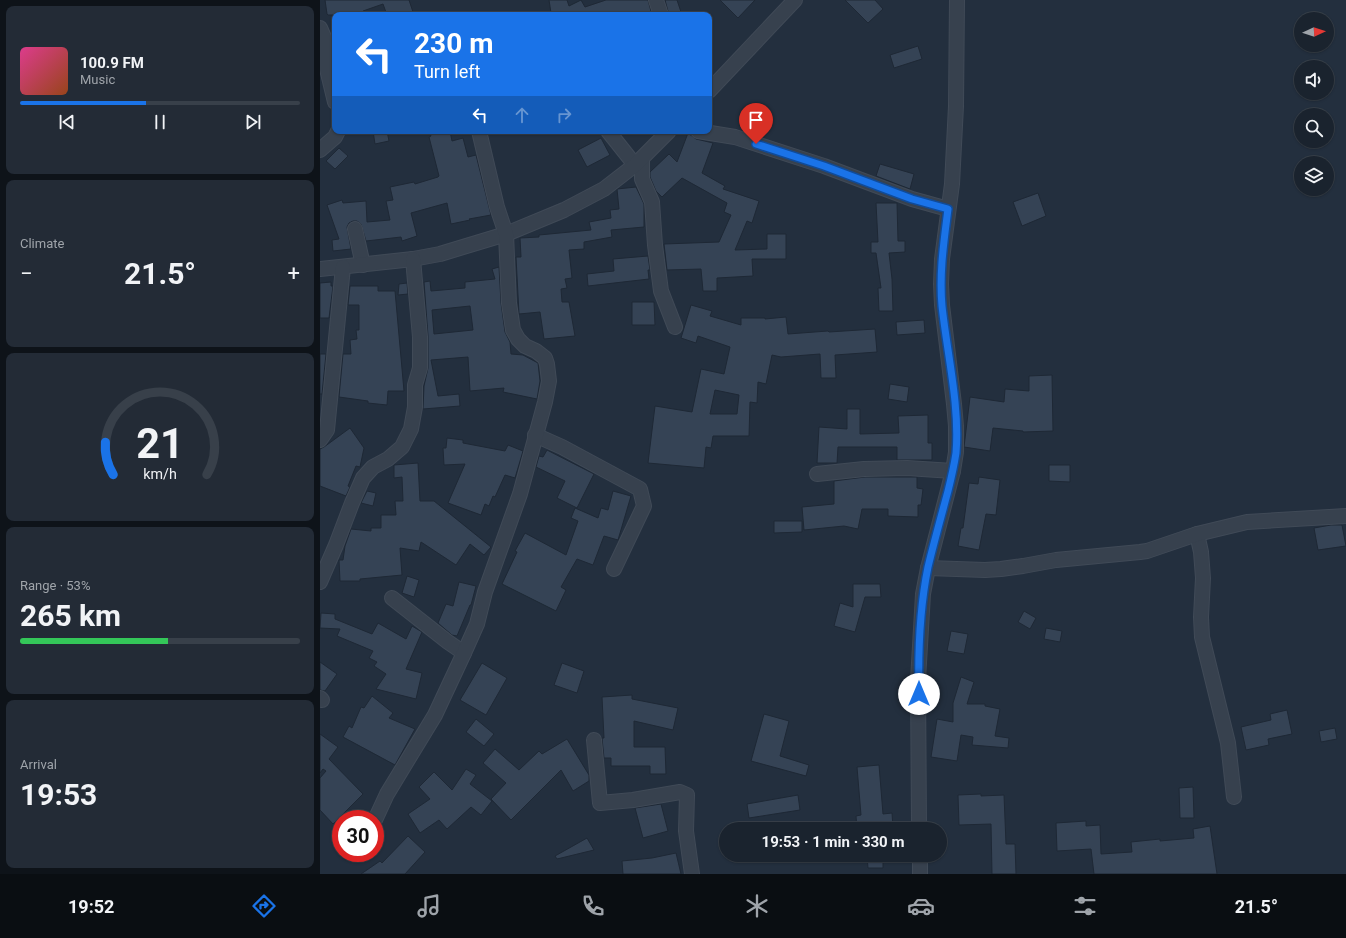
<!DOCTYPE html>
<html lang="en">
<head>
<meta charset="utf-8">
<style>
  :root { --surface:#1a232e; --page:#232b36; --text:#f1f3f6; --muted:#9fa4aa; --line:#38404a; --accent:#1a73e8 }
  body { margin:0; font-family:Roboto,sans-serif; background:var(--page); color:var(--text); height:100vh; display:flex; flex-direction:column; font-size:15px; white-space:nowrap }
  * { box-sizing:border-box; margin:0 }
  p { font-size:13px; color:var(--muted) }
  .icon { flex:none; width:22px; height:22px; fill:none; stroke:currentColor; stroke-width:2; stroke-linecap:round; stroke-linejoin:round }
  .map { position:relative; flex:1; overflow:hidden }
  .sheet { display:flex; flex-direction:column; gap:6px; padding:6px; background:#0e1319; width:320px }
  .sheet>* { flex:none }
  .banner { position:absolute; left:12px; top:12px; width:380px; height:122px; border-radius:8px; box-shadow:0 1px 3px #0004,0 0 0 1px var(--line); background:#1a73e8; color:#fff; overflow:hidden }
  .needle { width:26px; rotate:87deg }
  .fabs { position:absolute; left:974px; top:12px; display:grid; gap:8px }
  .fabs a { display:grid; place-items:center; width:40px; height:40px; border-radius:50%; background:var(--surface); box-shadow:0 1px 3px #0004,0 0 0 1px var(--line); font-size:20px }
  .speed { position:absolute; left:12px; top:810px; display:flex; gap:8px; font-size:20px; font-weight:700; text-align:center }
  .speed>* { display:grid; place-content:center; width:52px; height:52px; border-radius:50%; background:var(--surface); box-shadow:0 1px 3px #0004,0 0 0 1px var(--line); line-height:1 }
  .speed .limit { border:6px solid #d22; background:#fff; color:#111 }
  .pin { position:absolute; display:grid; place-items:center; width:34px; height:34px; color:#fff; margin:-41px -17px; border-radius:50% 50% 50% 0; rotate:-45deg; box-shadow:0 0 4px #0007 }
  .pin .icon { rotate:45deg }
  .me { position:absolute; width:44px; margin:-22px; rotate:0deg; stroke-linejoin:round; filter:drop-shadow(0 0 3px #0008) }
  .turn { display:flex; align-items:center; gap:14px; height:84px; padding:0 16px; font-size:18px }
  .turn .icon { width:52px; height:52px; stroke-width:2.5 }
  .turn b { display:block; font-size:28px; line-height:34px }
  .lanes { display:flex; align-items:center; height:38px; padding:0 16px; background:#0003; justify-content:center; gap:20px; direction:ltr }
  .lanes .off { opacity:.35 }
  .big { font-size:30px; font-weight:700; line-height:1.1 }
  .sheet .card { flex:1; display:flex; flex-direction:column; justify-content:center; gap:6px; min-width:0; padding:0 14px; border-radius:8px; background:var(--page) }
  .sheet .dial { align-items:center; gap:0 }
  .dial svg { height:104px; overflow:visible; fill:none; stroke:var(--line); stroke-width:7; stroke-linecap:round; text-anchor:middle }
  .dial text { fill:var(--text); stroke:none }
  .song { display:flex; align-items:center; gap:12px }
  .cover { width:48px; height:48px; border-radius:6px; background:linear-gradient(135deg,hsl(330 70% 55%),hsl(20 70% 35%)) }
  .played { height:4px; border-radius:2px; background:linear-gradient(90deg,var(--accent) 45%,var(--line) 45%) }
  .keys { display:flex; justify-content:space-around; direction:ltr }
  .heat { display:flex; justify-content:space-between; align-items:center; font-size:22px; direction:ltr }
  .charge { height:6px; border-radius:3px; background:linear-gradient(90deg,#34c759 53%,var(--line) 0) }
  .trip { position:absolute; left:399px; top:822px; width:228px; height:40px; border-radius:20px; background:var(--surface); box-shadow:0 1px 3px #0004,0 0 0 1px var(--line); font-weight:700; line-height:40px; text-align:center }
  .tabs { display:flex; height:64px; justify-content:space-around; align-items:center; background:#0a0e12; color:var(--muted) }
  .tabs .icon { width:28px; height:28px }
  .tabs .active { color:var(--accent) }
  .tabs b { font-size:18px; color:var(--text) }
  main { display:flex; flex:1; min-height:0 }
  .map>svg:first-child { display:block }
</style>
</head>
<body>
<main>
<section class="sheet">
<div class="card">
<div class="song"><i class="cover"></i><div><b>100.9 FM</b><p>Music</p></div></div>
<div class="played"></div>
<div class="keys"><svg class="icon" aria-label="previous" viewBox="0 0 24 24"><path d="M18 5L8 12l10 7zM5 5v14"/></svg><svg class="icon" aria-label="pause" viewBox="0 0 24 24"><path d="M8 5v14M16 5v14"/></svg><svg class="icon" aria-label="next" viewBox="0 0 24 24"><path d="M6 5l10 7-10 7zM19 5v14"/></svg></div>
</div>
<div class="card"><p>Climate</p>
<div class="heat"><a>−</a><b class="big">21.5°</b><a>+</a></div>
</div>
<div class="card dial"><svg viewBox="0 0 100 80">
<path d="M14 69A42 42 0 1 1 86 69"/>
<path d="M14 69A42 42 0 0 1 8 44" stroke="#1a73e8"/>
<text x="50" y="56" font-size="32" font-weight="700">21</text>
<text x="50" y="72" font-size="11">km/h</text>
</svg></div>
<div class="card"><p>Range · 53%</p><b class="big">265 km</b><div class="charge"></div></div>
<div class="card"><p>Arrival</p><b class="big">19:53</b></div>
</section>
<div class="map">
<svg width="1026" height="874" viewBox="0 0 1026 874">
  <rect width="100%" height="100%" fill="#232f3e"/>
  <g fill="#354355" stroke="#1e2835" fill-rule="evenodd">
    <polygon points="5,0 89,0 94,15 67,15 63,4 43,11 44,15 8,15 7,14"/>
    <polygon points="229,0 247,0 249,6 261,0 265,7 286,0 328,0 332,15 313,15 312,12 303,15 228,15 231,13"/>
    <polygon points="345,0 357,0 362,15 349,15"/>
    <polygon points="400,0 435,0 418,18"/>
    <polygon points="525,0 555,0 563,9 548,23"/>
    <polygon points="598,46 602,59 574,68 570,55"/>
    <polygon points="53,131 67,131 69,141 55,144"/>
    <polygon points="109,131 130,131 132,141 143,138 148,157 156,155 171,215 149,219 150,220 131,224 127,203 91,213 97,236 82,241 81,237 46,241 41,224 37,221 33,221 29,223 27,227 31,249 13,251 12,240 19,239 7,205 22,200 23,203 46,201 47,222 70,220 66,201 73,200 70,187 94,182 95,184 118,177 119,176 109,137 111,136"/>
    <polygon points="368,133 376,139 393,143 382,173 405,186 403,189 439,201 432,223 427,221 415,250 447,249 447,234 466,234 466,259 432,259 433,276 397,278 397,291 383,291 381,269 347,270 344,244 399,242 411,215 404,212 407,203 362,178 342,197 336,191 330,177 330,172 349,154 357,162"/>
    <polygon points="281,138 290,155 267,167 258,150"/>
    <polygon points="19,148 28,156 15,169 6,161"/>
    <polygon points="560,164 594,174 590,189 556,176"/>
    <polygon points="316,187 324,204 324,227 291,230 292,237 264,242 264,249 249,250 252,278 245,279 247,288 241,289 242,302 249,302 255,336 224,339 220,312 199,314 196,257 201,257 200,238 219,237 219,235 271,230 269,222 291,218 290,210 299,209 297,189"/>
    <polygon points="718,193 726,216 702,226 693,202"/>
    <polygon points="556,203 577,203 578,241 585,241 585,252 569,253 572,279 573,311 559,311 558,288 561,288 556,253 551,253 551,242 558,242"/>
    <polygon points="328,256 330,270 328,270 329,279 268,286 267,274 294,271 293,259"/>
    <path d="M179,267L181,303L185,332L190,342L191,354L203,355L218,363L220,381L217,399L183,392L184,388L150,391L148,357L111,360L118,396L139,394L140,406L103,409L104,386L108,368V336L104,282L110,281L111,291L145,288V282L175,279L172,269ZM150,306L153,330L114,334L112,310Z"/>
    <polygon points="11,282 11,286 13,286 9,318 0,318 0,283"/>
    <polygon points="87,283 88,294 78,295 79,284"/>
    <polygon points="30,286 58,286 58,291 75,291 84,391 68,391 67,405 48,403 48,401 19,397 23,354 31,354 30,340 37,339 36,330 39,330 39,305 28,305"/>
    <polygon points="312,302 334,302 335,325 312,325"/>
    <path d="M371,305L392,311L390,316L421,325V318H445V319L466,317L468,334L508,331L509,332L555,329L557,352L515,355L516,378H501L500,354L461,357L452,355L446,384L438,382L437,403L430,402L429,436H393L391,448L386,447L384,468L328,463L335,406L372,412L381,369L404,374L410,347L378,336L376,343L361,338ZM395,390L419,395L417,414H390Z"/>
    <polygon points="604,320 605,333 577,335 576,322"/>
    <polygon points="0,354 6,354 2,394 0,394"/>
    <polygon points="732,375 733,431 703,432 703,431 673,428 670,451 644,447 650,397 684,402 685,389 709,391 709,376"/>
    <polygon points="570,384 589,387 587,402 568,399"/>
    <polygon points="527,409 540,409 540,434 579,433 578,416 608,415 608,443 612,443 612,460 577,460 577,447 518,447 517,463 497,463 499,427 527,429"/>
    <polygon points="30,428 44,448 40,467 36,466 28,486 30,487 26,496 0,486 0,449 4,447"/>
    <polygon points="127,438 143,440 143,443 185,451 188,445 203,451 195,478 185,475 175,497 173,496 169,506 165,504 161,515 128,503 145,464 124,465 123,448 126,448"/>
    <polygon points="227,450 274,474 257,508 237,498 245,481 216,467 219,456 223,457"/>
    <polygon points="98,463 100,501 114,501 171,547 164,555 150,544 136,565 101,542 99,551 80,548 82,575 40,579 40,581 20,581 19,560 23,560 25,546 31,529 51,531 51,528 61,528 61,515 76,515 75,501 83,501 82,477 74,478 74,465"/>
    <polygon points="729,465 750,465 750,482 729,481"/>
    <polygon points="545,477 597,477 597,488 603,489 601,505 598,505 598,517 568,516 568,509 542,509 538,529 524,526 484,530 482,507 514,504 514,481"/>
    <polygon points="659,477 680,480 676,515 666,514 659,550 638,546 641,528 643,528 649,483 658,484"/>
    <polygon points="47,491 56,493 53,506 41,503"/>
    <polygon points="293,491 311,496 298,540 284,536 273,565 257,559 241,587 246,590 236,611 182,584 197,552 195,551 205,533 246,555 258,521 251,518 255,508 278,518 281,508 288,510"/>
    <polygon points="454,521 482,521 482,532 454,533"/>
    <polygon points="1011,525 1022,525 1026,546 998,550 994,528"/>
    <polygon points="87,576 99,580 94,597 82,593"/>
    <polygon points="139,582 156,586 151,605 150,605 137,636 132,635 118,623 126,604 133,606"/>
    <polygon points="533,584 560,584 561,597 545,597 535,632 514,626 520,603 533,607"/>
    <polygon points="704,611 716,618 710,629 698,622"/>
    <polygon points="1,613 15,614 15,619 52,634 58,623 86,639 92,626 102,632 86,669 102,673 96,699 56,689 66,674 54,666 57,662 49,658 53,651 17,636 20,629 0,628"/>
    <polygon points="726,628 742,631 740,642 724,639"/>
    <polygon points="631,631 648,634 644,654 627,651"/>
    <polygon points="0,662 17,674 5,691 0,690"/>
    <polygon points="162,663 187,678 166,715 140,700"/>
    <polygon points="242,663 264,671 257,693 234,685"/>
    <polygon points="641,677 654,682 647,704 665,704 665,706 680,709 675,736 689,738 688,748 652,745 653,737 641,735 637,761 611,757 617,719 633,722 633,703"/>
    <polygon points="312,695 312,699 358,708 353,730 314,721 314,747 345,747 346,774 330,774 330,766 291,766 291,758 284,758 282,738 284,738 282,697"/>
    <polygon points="52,696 73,713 69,718 95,729 75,765 23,737 29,726 32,728 41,707 44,708"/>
    <polygon points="967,710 972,734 948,739 949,745 926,750 921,727 951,720 950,714"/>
    <polygon points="444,714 469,721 460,756 489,765 486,776 431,761"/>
    <polygon points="156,719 174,734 164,746 146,732"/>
    <polygon points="1015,728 1017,739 1001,742 999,731"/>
    <polygon points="0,734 18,747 9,759 43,794 13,824 0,810 0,778 6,771 3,769 0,773"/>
    <polygon points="247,739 269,775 269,781 253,791 241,770 191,820 171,799 186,783 163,763 175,749 199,770 219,751 222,754"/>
    <polygon points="559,765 563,814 572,813 573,828 537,829 536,816 541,815 537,767"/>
    <polygon points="146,769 156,775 150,784 172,801 161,815 151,807 127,829 119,820 100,833 88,814 110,799 99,787 114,772 132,790"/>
    <polygon points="873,787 874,818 860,818 859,788"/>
    <polygon points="661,794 661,796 684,795 686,844 695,844 696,874 672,874 671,824 639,825 638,795"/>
    <polygon points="478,795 480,810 429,818 427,804"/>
    <polygon points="341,804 348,831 323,838 315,808"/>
    <polygon points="766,821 766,826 780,825 781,854 812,852 811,842 840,839 840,841 874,838 873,829 890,826 897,874 774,874 771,849 737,851 736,823"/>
    <polygon points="88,836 105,852 85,874 41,874 60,861 62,863"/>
    <polygon points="267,838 274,850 237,859 235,856"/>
    <polygon points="356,853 361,874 303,874 302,861 332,858"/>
    <polygon points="563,855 563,868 548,868 547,856"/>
  </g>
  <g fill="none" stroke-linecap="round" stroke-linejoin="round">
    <defs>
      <g id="minor">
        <polyline points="336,0 341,15"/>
        <polyline points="0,28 6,42 7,69 15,102"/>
        <polyline points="389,91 475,0"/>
        <polyline points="288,131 315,165"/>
        <polyline points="378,131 415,137 504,166 592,199 628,209"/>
        <polyline points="0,150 15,137 18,131"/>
        <polyline points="322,159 322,179 332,202 335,245 341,291 355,327"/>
        <polyline points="35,229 43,265"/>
        <polyline points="0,269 93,259 120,254 186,234 244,210 284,189 315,165 349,131"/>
        <polyline points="215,435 242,447 320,489 324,506 294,569"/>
        <polyline points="0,440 7,430 23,267"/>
        <polyline points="497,474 544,469 587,468 633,471"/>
        <polyline points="877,534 881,552 883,578 881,617 882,637 908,743 914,797"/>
        <polyline points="608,568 665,570 681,569 703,566 736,560 820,552 827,551 877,534 927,522 1026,516"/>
        <polyline points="0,582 16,545 32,503 43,478 53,467 68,459 82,447 91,429 95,407 95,385 100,368 100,337 93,259"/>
        <polyline points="72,598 128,642 144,653"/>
        <polyline points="0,698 2,700"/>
        <polyline points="274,740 280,803 313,800 360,792 367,795 366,831 372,874"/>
        <polyline points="55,820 67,794 115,715 144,653 157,624 165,592 200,494 225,402 229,381 227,364 225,358 216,351 205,346 198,339 193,330 189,303 186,234 177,207 159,131"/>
        <polyline points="599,829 598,680 603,594 608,568 633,471 636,452 636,426 634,404 622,305 621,284 622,259 632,184 636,106 637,0"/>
        <polyline points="600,855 600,874"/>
      </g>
    </defs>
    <use href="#minor" stroke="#404a57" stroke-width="16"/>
    <use href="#minor" stroke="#37414e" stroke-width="14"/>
  </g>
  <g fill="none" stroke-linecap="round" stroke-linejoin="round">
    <defs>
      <path id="route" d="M436,144L504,166L592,199L628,209C624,241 619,273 622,306C627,353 640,406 636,453C634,466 631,479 628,491C621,517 614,542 608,567C600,606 598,654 599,694"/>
    </defs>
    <use href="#route" stroke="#114b97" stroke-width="10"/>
    <use href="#route" stroke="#1a73e8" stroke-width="7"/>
  </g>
</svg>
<div class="fabs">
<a><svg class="needle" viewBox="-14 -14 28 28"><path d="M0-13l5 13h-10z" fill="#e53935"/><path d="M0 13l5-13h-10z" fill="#9fa4aa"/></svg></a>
<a><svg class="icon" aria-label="sound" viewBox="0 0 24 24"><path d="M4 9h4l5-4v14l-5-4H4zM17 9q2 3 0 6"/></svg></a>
<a><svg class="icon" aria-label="search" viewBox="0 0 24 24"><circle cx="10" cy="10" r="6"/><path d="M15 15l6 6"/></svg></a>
<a><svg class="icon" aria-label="layers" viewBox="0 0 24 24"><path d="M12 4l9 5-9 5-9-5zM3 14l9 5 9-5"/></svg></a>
</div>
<div class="speed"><div class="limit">30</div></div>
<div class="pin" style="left:436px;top:144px;background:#d93025"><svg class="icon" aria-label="arrive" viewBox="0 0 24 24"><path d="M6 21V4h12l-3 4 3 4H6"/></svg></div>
<svg class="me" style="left:599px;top:694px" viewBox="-20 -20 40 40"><circle r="19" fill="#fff"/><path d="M0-13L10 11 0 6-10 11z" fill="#1a73e8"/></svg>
<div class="trip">19:53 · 1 min · 330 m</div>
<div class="banner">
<div class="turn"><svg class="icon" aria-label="left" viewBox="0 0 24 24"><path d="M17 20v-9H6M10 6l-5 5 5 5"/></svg><div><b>230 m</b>Turn left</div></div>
<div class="lanes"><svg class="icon" aria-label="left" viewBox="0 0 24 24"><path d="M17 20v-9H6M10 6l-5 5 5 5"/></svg><svg class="icon off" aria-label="ahead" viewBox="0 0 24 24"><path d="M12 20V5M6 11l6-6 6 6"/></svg><svg class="icon off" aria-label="right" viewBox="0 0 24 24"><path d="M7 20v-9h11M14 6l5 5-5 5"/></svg></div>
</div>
</div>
</main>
<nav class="tabs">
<b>19:52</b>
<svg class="icon active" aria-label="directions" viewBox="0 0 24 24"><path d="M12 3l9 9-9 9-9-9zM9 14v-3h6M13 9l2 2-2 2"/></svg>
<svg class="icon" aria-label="music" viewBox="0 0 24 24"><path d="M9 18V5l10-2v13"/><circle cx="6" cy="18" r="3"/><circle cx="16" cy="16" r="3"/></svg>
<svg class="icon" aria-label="phone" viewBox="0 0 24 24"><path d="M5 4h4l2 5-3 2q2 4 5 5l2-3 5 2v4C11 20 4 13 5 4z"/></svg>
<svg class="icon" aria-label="climate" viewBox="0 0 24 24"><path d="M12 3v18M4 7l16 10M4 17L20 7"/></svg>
<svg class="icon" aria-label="car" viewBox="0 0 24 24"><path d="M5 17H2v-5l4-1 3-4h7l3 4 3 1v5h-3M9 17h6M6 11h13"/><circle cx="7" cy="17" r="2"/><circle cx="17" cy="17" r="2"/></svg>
<svg class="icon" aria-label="filters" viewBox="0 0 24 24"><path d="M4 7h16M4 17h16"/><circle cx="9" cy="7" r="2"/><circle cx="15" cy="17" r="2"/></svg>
<b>21.5°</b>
</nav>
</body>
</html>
